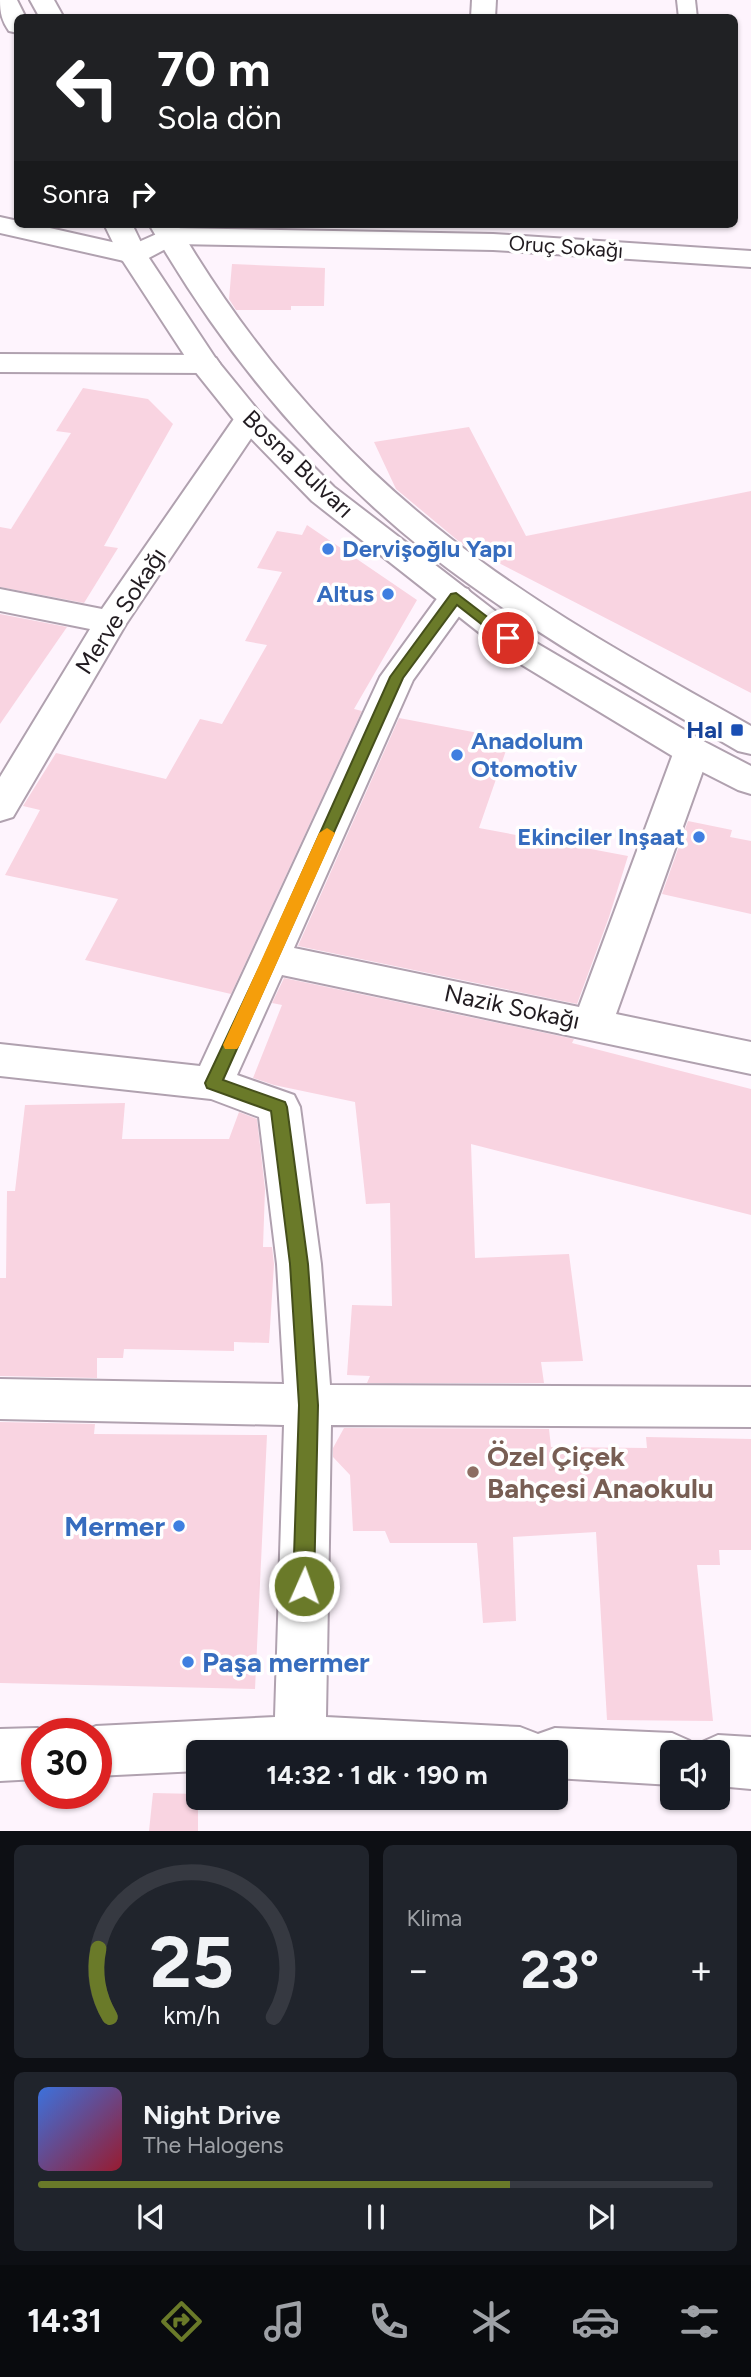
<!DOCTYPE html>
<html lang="tr">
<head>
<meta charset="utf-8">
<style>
  :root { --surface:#171b24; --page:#20242c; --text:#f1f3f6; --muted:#9ea1a6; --line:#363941; --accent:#6a7a29 }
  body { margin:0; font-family:Figtree,sans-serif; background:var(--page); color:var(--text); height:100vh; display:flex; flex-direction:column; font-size:26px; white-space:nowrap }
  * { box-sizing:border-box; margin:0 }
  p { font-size:23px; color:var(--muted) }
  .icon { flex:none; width:38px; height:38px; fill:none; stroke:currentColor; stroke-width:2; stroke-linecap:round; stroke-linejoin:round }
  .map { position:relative; height:1831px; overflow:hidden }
  .drawer { display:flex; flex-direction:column; gap:14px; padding:14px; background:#0d0f14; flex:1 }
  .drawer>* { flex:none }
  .guide { position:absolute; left:14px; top:14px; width:724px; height:214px; border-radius:10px; box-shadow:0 2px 5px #0004; background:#202124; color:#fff; overflow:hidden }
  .fabs { position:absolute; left:660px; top:1740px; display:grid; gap:14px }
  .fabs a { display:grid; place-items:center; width:70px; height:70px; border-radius:10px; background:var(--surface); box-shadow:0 2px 5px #0004; font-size:35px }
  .speed { position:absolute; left:21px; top:1718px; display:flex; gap:14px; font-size:35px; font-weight:700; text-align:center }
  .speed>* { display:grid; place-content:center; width:91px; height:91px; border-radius:50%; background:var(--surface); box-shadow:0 2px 5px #0004; line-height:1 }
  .speed .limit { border:10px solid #d22; background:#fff; color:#111 }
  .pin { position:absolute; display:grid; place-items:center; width:60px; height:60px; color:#fff; margin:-30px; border:4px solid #fff; border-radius:50%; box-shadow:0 2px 7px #0007 }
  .me { position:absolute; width:77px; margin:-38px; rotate:2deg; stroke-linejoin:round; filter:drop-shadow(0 0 5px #0008) }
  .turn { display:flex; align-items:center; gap:24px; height:147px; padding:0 28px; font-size:32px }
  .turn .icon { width:91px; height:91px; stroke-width:2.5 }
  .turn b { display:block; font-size:49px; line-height:60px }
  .then { display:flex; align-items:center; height:66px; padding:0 28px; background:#0003; gap:14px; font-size:26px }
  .big { font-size:52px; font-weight:700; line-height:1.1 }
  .drawer .card { flex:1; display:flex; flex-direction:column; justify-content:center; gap:10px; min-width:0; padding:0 24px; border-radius:10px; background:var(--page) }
  .drawer .dial { align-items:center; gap:0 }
  .dial svg { height:182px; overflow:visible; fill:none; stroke:var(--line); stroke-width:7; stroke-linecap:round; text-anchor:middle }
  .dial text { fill:var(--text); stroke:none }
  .song { display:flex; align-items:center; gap:21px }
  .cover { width:84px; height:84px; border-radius:10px; background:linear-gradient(135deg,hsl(220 70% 55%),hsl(350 70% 35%)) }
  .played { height:7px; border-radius:4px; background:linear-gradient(90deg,var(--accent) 70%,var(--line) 70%) }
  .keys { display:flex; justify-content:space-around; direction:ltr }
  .heat { display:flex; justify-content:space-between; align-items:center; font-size:38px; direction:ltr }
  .drawer .tiles { flex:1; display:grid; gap:14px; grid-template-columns:1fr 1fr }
  .card:last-child { grid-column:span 2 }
  .trip { position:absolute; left:186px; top:1740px; width:382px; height:70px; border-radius:10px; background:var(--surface); box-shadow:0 2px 5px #0004; font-weight:700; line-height:70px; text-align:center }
  .dock { display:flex; height:112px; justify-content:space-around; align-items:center; background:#090b0e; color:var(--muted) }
  .dock .icon { width:49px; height:49px }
  .dock .on { color:var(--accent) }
  .dock b { font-size:32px; color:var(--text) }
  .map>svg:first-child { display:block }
</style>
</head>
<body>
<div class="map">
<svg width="751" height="1831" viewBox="0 0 751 1831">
  <rect width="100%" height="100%" fill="#fef4fd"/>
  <g fill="#f9d4e1">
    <polygon points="232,264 325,268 324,306 291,306 291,310 236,310 229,299"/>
    <polygon points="83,388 148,399 173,424 104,546 118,548 84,603 0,587 0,527 11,529 71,433 56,431"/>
    <polygon points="469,427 526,536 751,491 751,693 462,544 396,489 374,442"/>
    <polygon points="307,525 417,600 354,709 362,711 231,994 85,960 118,899 5,875 40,810 23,806 56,753 166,779 200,719 222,724 267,645 245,641 282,572 257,568 277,531 302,535"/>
    <polygon points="0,614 67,627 0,724"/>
    <polygon points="399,718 510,739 479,828 628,856 609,917 577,1004 298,946"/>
    <polygon points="688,821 732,830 730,837 751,841 751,914 662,894"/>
    <polygon points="284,978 574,1039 572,1043 751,1089 751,1215 471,1144 475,1258 569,1254 583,1361 541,1362 544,1383 367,1383 370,1376 347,1375 352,1305 392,1306 390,1203 366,1204 355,1102 274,1085 253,1078 282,1005 272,1003"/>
    <polygon points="125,1103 122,1139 229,1139 239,1112 257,1119 265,1189 263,1247 272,1247 274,1264 269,1343 234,1342 234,1351 124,1349 123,1358 97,1358 97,1378 0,1376 0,1278 6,1278 7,1191 15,1191 25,1105"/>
    <polygon points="0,1422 95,1424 94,1434 267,1435 255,1689 0,1683"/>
    <polygon points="344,1428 549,1429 551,1447 647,1448 646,1437 751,1439 751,1550 719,1550 720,1565 697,1565 713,1721 607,1720 596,1532 513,1537 516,1621 483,1623 477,1543 390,1543 385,1531 353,1531 350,1475 333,1457 333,1448"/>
    <polygon points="153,1793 198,1794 198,1831 149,1831"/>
  </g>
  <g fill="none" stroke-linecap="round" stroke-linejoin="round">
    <defs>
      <polygon id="service" points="677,0 695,0 697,18 679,18"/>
      <g id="minor">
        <polygon points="472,0 496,0 495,18 471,18"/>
        <polygon points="170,228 493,234 751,251 751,267 493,250 175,244 143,261 133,263 123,261 119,255 123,249"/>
        <polygon points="249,410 260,413 264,419 126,624 13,817 0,821 0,777 90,629 0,611 0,589 102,609 238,413"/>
        <polygon points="456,586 468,589 473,597 413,680 294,948 579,1007 674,751 679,742 692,739 705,742 710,751 616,1014 751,1042 751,1074 282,975 237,1075 294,1095 300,1107 321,1264 330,1385 751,1387 751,1427 331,1425 326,1717 520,1727 538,1734 555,1728 672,1733 690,1741 695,1752 672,1752 672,1785 555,1778 555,1752 198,1752 198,1771 96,1776 96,1734 77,1734 96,1726 275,1717 284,1425 0,1419 0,1379 284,1384 277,1264 259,1117 211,1099 0,1076 0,1044 200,1066 380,677 444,589"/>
        <polygon points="37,1728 54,1734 37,1734 37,1779 0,1781 0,1729"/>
        <polygon points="718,1735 751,1737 751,1789 718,1786 718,1752 696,1752 700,1743"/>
      </g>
      <g id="tertiary">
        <polygon points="0,217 18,221 18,224 32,224 143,249 147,255 143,261 133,263 0,233"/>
        <polygon points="0,354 205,355 216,358 220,364 216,370 205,373 0,372"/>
      </g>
      <g id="secondary">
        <path d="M0,0H17L26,18H18V33L9,31C2,21 0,13 0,0Z"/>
        <polygon points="30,0 54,0 64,18 40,18"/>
        <polygon points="104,224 132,224 147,255 216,359 260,413 334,487 538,644 705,742 751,766 751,794 738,790 679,760 514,660 312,501 238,425 194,370 119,255"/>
        <path d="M149,224H177C248,345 339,452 450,538C544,611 648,668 751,726V754L738,751C632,689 526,630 429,554C315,464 221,350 149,224Z"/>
      </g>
    </defs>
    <use href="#service" stroke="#b0a1af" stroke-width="4"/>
    <use href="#minor" stroke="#b0a1af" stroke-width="4"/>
    <use href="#tertiary" stroke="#b0a1af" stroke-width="4"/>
    <use href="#secondary" stroke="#b0a1af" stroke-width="4"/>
    <use href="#service" fill="#fff" fill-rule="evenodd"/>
    <use href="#minor" fill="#fff" fill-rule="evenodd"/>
    <use href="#tertiary" fill="#fff" fill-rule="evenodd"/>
    <use href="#secondary" fill="#fff" fill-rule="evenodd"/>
  </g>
  <polygon fill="#6a7a29" stroke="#454f1b" stroke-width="2" points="456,593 515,638 513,641 503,641 457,605 403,678 223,1080 285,1102 287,1107 308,1264 318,1405 314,1586 311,1593 304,1596 296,1593 293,1586 299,1405 290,1264 271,1111 207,1088 205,1083 264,958 390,677 451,594"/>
  <polygon fill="#f59e0b" points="327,828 335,833 240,1045 237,1049 225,1049 223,1045 319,833"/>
  <g fill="#3f7fe0" stroke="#fff" stroke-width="2.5">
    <circle cx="328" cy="549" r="7"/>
    <circle cx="388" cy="594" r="7"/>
    <circle cx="457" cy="755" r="7"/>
    <circle cx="699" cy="837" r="7"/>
    <circle cx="179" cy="1526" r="7"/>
    <circle cx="188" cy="1662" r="7"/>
  </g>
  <rect fill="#1a4fb4" stroke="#fff" stroke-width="2.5" x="730" y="723" width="14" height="14" rx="3.5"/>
  <circle fill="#8d6e63" stroke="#fff" stroke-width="2.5" cx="473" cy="1472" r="7"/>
  <g text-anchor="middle" stroke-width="7" stroke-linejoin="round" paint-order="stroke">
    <g font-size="21" fill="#211b20" stroke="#fff">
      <text transform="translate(566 247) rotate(4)" y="7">Oruç Sokağı</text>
    </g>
    <g font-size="24" fill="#211b20" stroke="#fff">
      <text transform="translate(298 464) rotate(44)" y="8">Bosna Bulvarı</text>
      <text transform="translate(121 611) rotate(-57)" y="8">Merve Sokağı</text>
      <text transform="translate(512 1007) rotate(12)" y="8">Nazik Sokağı</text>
    </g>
    <g font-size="24" font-weight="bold" fill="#366cbe" stroke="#fff" text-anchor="start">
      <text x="342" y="557">Dervişoğlu Yapı</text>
      <text x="374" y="602" text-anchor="end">Altus</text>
      <text x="471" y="749">Anadolum<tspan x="471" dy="28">Otomotiv</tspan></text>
      <text x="685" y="845" text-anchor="end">Ekinciler Inşaat</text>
    </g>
    <g font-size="24" font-weight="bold" fill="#164399" stroke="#fff" text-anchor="end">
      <text x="723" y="738">Hal</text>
    </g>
    <g font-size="28" font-weight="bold" fill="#785e54" stroke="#fff" text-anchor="start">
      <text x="487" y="1466">Özel Çiçek<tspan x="487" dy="32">Bahçesi Anaokulu</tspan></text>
    </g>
    <g font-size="28" font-weight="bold" fill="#366cbe" stroke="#fff" text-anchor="end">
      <text x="165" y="1536">Mermer</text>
      <text x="202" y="1672" text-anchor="start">Paşa mermer</text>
    </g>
  </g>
</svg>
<div class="fabs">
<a><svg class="icon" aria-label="sound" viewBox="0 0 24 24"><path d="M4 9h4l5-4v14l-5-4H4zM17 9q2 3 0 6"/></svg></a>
</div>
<div class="speed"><div class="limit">30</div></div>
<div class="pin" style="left:508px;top:638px;background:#d93025"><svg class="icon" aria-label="arrive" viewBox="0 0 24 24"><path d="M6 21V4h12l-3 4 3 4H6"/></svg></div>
<svg class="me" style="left:304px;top:1586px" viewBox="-20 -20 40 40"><circle r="17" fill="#6a7a29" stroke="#fff" stroke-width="3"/><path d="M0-11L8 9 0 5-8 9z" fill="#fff"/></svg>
<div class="trip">14:32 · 1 dk · 190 m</div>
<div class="guide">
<div class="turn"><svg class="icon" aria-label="left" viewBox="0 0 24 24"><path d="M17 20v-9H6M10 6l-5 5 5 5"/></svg><div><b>70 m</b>Sola dön</div></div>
<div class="then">Sonra<svg class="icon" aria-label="right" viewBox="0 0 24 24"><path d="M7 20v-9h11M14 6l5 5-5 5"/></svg></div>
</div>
</div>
<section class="drawer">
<div class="tiles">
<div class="card dial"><svg viewBox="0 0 100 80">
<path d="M14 69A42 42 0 1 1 86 69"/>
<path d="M14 69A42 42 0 0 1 9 39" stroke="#6a7a29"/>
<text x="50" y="56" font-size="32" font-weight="700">25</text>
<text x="50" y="72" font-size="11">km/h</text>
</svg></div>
<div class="card"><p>Klima</p>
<div class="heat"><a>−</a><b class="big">23°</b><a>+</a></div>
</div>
<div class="card">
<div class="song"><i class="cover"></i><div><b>Night Drive</b><p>The Halogens</p></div></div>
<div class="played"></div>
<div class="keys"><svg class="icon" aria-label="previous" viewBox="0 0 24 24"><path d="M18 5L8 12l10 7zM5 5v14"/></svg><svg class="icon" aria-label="pause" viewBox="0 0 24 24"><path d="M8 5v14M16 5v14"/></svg><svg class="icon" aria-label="next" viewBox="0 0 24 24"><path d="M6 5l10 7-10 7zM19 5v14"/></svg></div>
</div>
</div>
</section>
<nav class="dock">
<b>14:31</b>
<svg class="icon on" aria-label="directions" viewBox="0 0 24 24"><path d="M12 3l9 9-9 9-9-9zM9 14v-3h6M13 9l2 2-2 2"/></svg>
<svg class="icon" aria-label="music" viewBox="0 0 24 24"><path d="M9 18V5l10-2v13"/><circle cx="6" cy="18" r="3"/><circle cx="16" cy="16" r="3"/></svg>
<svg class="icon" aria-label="phone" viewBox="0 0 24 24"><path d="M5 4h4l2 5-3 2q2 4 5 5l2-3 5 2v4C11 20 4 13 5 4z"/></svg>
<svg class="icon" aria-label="climate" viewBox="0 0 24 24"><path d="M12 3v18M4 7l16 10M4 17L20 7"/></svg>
<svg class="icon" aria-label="car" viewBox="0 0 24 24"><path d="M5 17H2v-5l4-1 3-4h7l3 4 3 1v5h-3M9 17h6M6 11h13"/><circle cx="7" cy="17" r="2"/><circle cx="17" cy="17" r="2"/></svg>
<svg class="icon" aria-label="filters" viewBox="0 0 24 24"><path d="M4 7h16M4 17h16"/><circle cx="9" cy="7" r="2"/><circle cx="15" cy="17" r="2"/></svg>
</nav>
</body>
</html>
